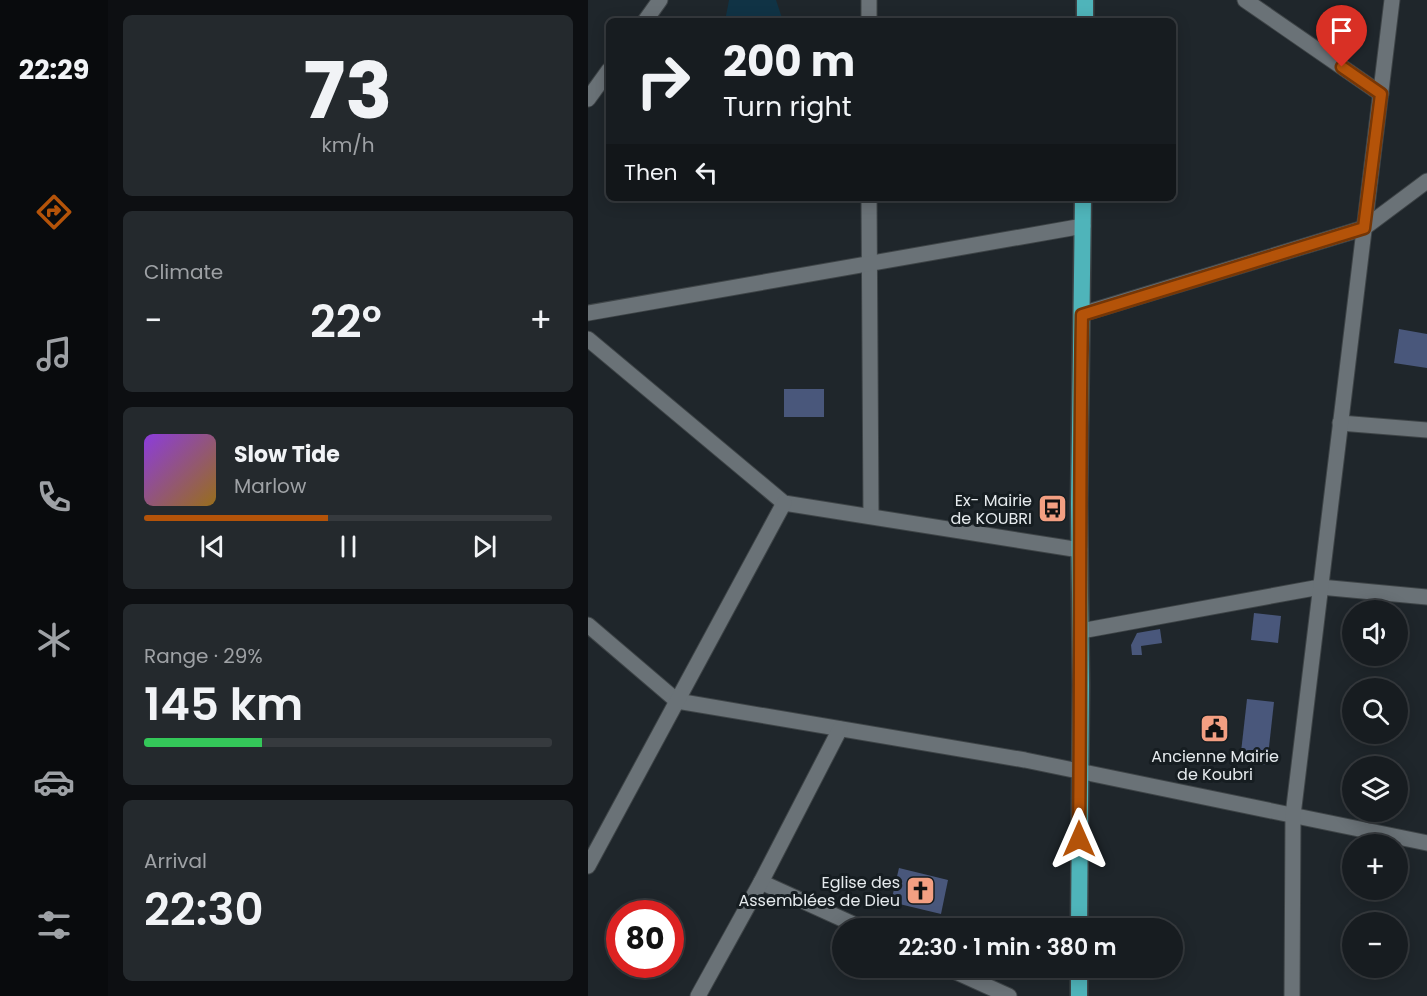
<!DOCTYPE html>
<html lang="en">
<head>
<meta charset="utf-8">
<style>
  :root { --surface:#171c20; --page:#24292d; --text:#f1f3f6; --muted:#9ea1a5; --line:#363a3e; --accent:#b45309 }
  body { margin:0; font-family:Poppins,sans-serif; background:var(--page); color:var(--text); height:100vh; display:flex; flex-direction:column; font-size:22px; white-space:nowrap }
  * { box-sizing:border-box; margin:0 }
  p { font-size:20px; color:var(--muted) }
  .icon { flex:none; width:33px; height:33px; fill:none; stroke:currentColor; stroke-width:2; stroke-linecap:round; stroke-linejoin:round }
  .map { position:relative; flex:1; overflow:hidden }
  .drawer { display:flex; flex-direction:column; gap:15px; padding:15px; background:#0d0f12; width:480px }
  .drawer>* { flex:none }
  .hud { position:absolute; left:18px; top:18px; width:570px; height:183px; border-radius:9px; box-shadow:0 3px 15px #0003,0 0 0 2px var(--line); background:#171c20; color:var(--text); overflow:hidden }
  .controls { position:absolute; left:754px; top:600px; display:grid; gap:12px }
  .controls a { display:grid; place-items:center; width:66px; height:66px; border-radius:50%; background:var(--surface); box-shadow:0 3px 15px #0003,0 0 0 2px var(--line); font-size:30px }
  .speed { position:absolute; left:18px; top:900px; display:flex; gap:12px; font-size:30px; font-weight:700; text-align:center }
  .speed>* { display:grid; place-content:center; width:78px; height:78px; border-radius:50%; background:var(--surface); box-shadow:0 3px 15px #0003,0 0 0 2px var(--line); line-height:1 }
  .speed .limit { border:9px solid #d22; background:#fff; color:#111 }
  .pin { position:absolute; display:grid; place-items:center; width:51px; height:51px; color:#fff; margin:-62px -26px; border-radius:50% 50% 50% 0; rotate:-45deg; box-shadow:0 0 6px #0007 }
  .pin .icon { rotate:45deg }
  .me { position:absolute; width:66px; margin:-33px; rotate:0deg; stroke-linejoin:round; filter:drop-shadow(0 0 4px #0008) }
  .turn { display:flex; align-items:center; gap:21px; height:126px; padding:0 18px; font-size:27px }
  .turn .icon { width:78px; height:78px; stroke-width:2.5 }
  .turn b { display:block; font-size:42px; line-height:51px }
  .then { display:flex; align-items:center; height:57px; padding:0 18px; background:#0003; gap:12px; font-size:22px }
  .big { font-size:45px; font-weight:600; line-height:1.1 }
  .drawer .tile { flex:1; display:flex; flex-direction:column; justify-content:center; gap:9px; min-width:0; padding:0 21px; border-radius:9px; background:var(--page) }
  .drawer .dial { align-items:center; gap:0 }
  .dial b { font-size:78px; line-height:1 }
  .song { display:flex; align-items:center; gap:18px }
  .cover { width:72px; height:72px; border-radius:9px; background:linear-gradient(135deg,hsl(270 70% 55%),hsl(40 70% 35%)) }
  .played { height:6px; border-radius:3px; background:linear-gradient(90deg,var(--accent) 45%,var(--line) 45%) }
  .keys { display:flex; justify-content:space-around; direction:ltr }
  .heat { display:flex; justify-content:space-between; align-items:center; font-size:33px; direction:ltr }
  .charge { height:9px; border-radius:4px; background:linear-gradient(90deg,#34c759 29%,var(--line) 0) }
  .trip { position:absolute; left:244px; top:918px; width:351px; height:60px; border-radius:30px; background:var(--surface); box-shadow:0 3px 15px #0003,0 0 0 2px var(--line); font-weight:600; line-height:60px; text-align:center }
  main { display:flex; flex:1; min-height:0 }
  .dock { display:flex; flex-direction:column; width:108px; justify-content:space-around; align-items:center; background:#090b0d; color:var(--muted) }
  .dock .icon { width:42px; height:42px }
  .dock .on { color:var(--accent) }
  .dock b { font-size:27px; color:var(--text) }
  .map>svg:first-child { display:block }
</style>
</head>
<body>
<main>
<nav class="dock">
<b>22:29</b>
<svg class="icon on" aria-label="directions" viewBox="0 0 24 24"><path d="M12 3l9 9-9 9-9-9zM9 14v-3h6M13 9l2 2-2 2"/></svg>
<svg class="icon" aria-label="music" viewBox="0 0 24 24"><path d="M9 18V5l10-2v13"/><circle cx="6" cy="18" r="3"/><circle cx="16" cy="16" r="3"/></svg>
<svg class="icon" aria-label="phone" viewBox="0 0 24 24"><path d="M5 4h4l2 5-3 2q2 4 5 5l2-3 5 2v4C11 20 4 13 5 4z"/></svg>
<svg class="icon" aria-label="climate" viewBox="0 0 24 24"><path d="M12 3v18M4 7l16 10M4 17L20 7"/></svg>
<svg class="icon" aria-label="car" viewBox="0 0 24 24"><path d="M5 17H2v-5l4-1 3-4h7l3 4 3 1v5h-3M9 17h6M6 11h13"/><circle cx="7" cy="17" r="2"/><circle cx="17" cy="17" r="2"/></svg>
<svg class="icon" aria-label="filters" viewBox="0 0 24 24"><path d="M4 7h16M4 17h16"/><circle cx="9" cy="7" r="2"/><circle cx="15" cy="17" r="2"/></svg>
</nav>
<section class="drawer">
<div class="tile dial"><b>73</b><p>km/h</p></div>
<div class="tile"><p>Climate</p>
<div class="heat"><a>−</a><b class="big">22°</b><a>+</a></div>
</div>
<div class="tile">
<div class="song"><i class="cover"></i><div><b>Slow Tide</b><p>Marlow</p></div></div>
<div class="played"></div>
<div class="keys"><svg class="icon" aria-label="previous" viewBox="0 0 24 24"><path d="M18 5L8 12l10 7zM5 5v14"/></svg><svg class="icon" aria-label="pause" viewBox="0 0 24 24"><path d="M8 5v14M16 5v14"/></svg><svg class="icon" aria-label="next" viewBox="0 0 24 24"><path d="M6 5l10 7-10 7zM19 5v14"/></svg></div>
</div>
<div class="tile"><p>Range · 29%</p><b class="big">145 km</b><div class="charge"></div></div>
<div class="tile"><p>Arrival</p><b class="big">22:30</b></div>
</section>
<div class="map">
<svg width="839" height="996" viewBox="0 0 839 996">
  <rect width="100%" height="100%" fill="#1f262b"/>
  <polygon fill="#103345" points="141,0 188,0 195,21 137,21"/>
  <g fill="#49577b">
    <polygon points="811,329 839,334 839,368 806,363"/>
    <rect x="196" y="389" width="40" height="28"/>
    <polygon points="666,613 693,616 690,643 663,640"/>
    <polygon points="572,629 574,643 553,646 554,655 544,655 543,645 549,633"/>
    <polygon points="659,699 686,702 679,765 652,761"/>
    <polygon points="311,868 360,880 353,914 303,902"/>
  </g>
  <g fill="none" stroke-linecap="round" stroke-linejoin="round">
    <defs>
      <g id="minor">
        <polyline points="281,0 281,21"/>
        <polyline points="657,0 793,94"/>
        <polyline points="57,21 72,0"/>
        <polyline points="0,99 21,70"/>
        <polyline points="281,198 283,516"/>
        <polyline points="0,313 495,226"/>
        <polyline points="494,314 776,228 839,181"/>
        <polyline points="0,339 196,503 492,550"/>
        <polyline points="752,423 839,430"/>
        <polyline points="0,625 89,701 437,760 839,843"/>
        <polyline points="493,631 732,587 839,597"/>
        <polyline points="0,866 196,503"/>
        <polyline points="173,882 274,928"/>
        <polyline points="359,968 421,996"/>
        <polyline points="110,996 173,882 252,729"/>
        <polyline points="704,996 705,815 804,0"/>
      </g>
      <g id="trunk">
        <polyline points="497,21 497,0"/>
        <polyline points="491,928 493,685 491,504 495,198"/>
        <polyline points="491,996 491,968"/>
      </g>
    </defs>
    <use href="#minor" stroke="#3e4447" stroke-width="17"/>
    <use href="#trunk" stroke="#3e4447" stroke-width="19"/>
    <use href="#minor" stroke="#6a7277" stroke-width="15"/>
    <use href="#trunk" stroke="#4fb4ba" stroke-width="16"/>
  </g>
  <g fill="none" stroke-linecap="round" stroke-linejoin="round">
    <defs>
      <path id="route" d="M491,839C493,664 491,489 494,315L776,228L793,94L754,67"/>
    </defs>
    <use href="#route" stroke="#753606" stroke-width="15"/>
    <use href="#route" stroke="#b45309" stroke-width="10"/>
  </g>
  <defs>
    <symbol id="bus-square" viewBox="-11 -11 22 22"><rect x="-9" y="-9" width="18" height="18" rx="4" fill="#f39f82" stroke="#161d21"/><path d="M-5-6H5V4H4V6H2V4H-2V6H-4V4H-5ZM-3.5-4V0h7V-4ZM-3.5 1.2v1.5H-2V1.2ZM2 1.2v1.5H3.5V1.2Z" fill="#111"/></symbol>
    <symbol id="civic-square" viewBox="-11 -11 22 22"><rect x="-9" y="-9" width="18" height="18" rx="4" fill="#f39f82" stroke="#161d21"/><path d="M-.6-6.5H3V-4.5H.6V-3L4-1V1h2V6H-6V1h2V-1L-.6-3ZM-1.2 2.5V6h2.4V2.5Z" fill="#111"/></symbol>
    <symbol id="church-square" viewBox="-11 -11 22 22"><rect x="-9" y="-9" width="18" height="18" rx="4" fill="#f39f82" stroke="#161d21"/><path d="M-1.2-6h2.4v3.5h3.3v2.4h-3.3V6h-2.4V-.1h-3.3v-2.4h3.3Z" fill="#111"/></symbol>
  </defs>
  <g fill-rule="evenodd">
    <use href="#bus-square" x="448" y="492" width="33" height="33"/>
    <use href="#civic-square" x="610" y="712" width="33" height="33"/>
    <use href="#church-square" x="316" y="874" width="33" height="33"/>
  </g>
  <g text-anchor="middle" stroke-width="6" stroke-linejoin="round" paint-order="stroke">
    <g font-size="16" fill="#e5eaed" stroke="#161d21" text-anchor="end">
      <text x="444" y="506">Ex- Mairie<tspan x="444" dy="18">de KOUBRI</tspan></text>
      <text x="627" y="762" text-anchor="middle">Ancienne Mairie<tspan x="627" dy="18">de Koubri</tspan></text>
      <text x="312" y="888">Eglise des<tspan x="312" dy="18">Assemblées de Dieu</tspan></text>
    </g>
  </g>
</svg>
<div class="controls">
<a><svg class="icon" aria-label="sound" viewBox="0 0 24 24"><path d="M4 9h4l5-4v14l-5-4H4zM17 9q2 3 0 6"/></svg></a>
<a><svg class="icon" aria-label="search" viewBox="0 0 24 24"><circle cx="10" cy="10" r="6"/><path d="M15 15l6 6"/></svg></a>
<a><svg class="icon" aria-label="layers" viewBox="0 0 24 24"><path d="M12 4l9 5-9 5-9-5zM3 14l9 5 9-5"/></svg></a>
<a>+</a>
<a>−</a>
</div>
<div class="speed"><div class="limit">80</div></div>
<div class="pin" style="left:754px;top:67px;background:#d93025"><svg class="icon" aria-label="arrive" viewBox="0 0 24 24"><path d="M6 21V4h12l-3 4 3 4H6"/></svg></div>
<svg class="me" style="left:491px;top:839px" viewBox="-20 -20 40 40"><path d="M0-17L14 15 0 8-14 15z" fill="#b45309" stroke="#fff" stroke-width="4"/></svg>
<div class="trip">22:30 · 1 min · 380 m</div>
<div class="hud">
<div class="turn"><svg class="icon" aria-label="right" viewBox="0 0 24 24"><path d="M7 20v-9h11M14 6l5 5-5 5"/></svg><div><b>200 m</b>Turn right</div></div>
<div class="then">Then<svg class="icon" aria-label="left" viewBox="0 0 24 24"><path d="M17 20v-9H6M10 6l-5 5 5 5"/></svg></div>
</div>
</div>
</main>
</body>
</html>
